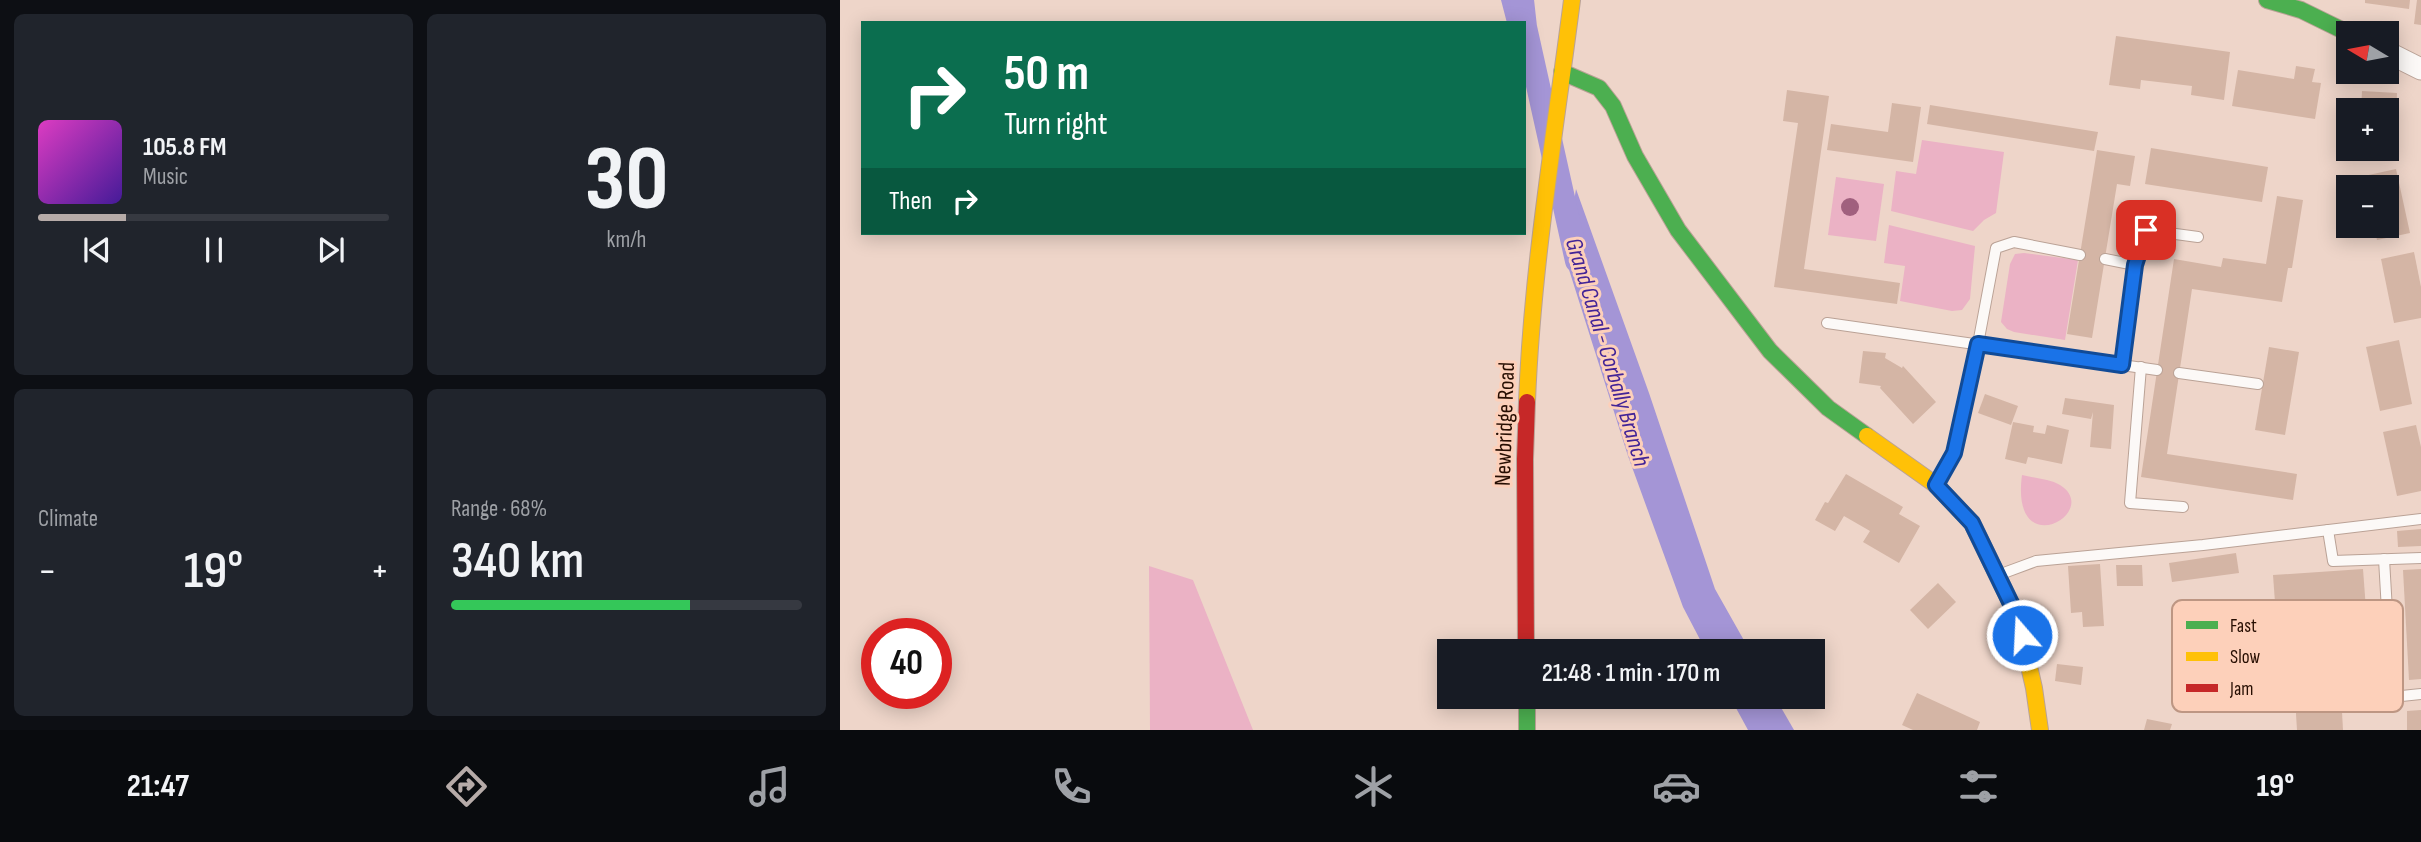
<!DOCTYPE html>
<html lang="en">
<head>
<meta charset="utf-8">
<style>
  :root { --surface:#171b24; --page:#20242c; --text:#f1f3f6; --muted:#9ea1a6; --line:#363941; --accent:#b6aba8 }
  body { margin:0; font-family:"Sofia Sans Condensed",sans-serif; background:var(--page); color:var(--text); height:100vh; display:flex; flex-direction:column; font-size:26px; white-space:nowrap }
  * { box-sizing:border-box; margin:0 }
  p { font-size:23px; color:var(--muted) }
  .icon { flex:none; width:38px; height:38px; fill:none; stroke:currentColor; stroke-width:2; stroke-linecap:round; stroke-linejoin:round }
  .map { position:relative; flex:1; overflow:hidden }
  .side { display:flex; flex-direction:column; gap:14px; padding:14px; background:#0d0f14; width:840px }
  .side>* { flex:none }
  .hud { position:absolute; left:21px; top:21px; width:665px; height:214px; border-radius:0px; box-shadow:0 4px 18px #0003; background:#0b6e4f; color:#fff; overflow:hidden }
  .needle { width:46px; rotate:280deg }
  .tools { position:absolute; left:1496px; top:21px; display:grid; gap:14px }
  .tools a { display:grid; place-items:center; width:63px; height:63px; border-radius:0px; background:var(--surface); box-shadow:0 4px 18px #0003; font-size:35px }
  .speed { position:absolute; left:21px; top:618px; display:flex; gap:14px; font-size:35px; font-weight:700; text-align:center }
  .speed>* { display:grid; place-content:center; width:91px; height:91px; border-radius:50%; background:var(--surface); box-shadow:0 4px 18px #0003; line-height:1 }
  .speed .limit { border:10px solid #d22; background:#fff; color:#111 }
  .pin { position:absolute; display:grid; place-items:center; width:60px; height:60px; color:#fff; margin:-30px; border-radius:14px; box-shadow:0 4px 10px #0006 }
  .me { position:absolute; width:77px; margin:-38px; rotate:341deg; stroke-linejoin:round; filter:drop-shadow(0 0 5px #0008) }
  .turn { display:flex; align-items:center; gap:24px; height:147px; padding:0 28px; font-size:32px }
  .turn .icon { width:91px; height:91px; stroke-width:2.5 }
  .turn b { display:block; font-size:49px; line-height:60px }
  .then { display:flex; align-items:center; height:66px; padding:0 28px; background:#0003; gap:14px; font-size:26px }
  .big { font-size:52px; font-weight:600; line-height:1.1 }
  .side .tile { flex:1; display:flex; flex-direction:column; justify-content:center; gap:10px; min-width:0; padding:0 24px; border-radius:10px; background:var(--page) }
  .side .dial { align-items:center; gap:0 }
  .dial b { font-size:91px; line-height:1 }
  .song { display:flex; align-items:center; gap:21px }
  .cover { width:84px; height:84px; border-radius:10px; background:linear-gradient(135deg,hsl(310 70% 55%),hsl(260 70% 35%)) }
  .played { height:7px; border-radius:4px; background:linear-gradient(90deg,var(--accent) 25%,var(--line) 25%) }
  .keys { display:flex; justify-content:space-around; direction:ltr }
  .heat { display:flex; justify-content:space-between; align-items:center; font-size:38px; direction:ltr }
  .charge { height:10px; border-radius:5px; background:linear-gradient(90deg,#34c759 68%,var(--line) 0) }
  .side .tiles { flex:1; display:grid; gap:14px; grid-template-columns:repeat(2,1fr) }
  .trip { position:absolute; left:597px; top:639px; width:388px; height:70px; border-radius:0px; background:var(--surface); box-shadow:0 4px 18px #0003; font-weight:600; line-height:70px; text-align:center }
  .tabs { display:flex; height:112px; justify-content:space-around; align-items:center; background:#090b0e; color:var(--muted) }
  .tabs .icon { width:49px; height:49px }
  .tabs .active { color:var(--accent) }
  .tabs b { font-size:32px; color:var(--text) }
  main { display:flex; flex:1; min-height:0 }
  .map>svg:first-child { display:block }
</style>
</head>
<body>
<main>
<section class="side">
<div class="tiles">
<div class="tile">
<div class="song"><i class="cover"></i><div><b>105.8 FM</b><p>Music</p></div></div>
<div class="played"></div>
<div class="keys"><svg class="icon" aria-label="previous" viewBox="0 0 24 24"><path d="M18 5L8 12l10 7zM5 5v14"/></svg><svg class="icon" aria-label="pause" viewBox="0 0 24 24"><path d="M8 5v14M16 5v14"/></svg><svg class="icon" aria-label="next" viewBox="0 0 24 24"><path d="M6 5l10 7-10 7zM19 5v14"/></svg></div>
</div>
<div class="tile dial"><b>30</b><p>km/h</p></div>
<div class="tile"><p>Climate</p>
<div class="heat"><a>−</a><b class="big">19°</b><a>+</a></div>
</div>
<div class="tile"><p>Range · 68%</p><b class="big">340 km</b><div class="charge"></div></div>
</div>
</section>
<div class="map">
<svg width="1581" height="730" viewBox="0 0 1581 730">
  <rect width="100%" height="100%" fill="#eed5c9"/>
  <g fill="#ebb2c5">
    <polygon points="1082,140 1164,152 1156,213 1144,220 1133,231 1051,211 1056,171 1076,174"/>
    <polygon points="996,177 1044,184 1036,241 988,235"/>
    <polygon points="1049,225 1135,246 1130,299 1122,310 1112,311 1060,301 1065,266 1044,263"/>
    <polygon points="1184,253 1238,260 1225,340 1174,332 1167,329 1161,322 1170,264 1175,254"/>
    <path d="M1182,475C1194,478 1210,479 1220,485C1263,512 1170,565 1182,475Z"/>
    <polygon points="309,566 353,580 413,730 310,730"/>
  </g>
  <g fill="#a495d6">
    <polygon points="661,0 687,0 684,31 684,23 667,23"/>
    <polygon points="736,189 809,393 875,589 910,651 866,651 843,607 788,456 725,257"/>
    <polygon points="890,697 935,697 954,730 908,730"/>
  </g>
  <g fill="none" stroke-linecap="round" stroke-linejoin="round">
    <polyline stroke="#a495d6" stroke-width="24" points="682,0 685,27 737,261"/>
  </g>
  <g fill="#d4b5a5">
    <polygon points="1525,0 1570,0 1569,9 1525,3"/>
    <polygon points="1577,0 1581,0 1581,25 1574,24"/>
    <polygon points="1276,36 1390,52 1384,100 1351,95 1352,86 1301,80 1300,89 1269,85"/>
    <polygon points="1456,66 1475,69 1472,82 1481,83 1475,119 1392,106 1398,70 1454,79"/>
    <polygon points="947,90 989,96 964,269 1060,283 1057,304 934,287 958,123 943,121"/>
    <polygon points="1522,91 1557,93 1555,160 1519,158 1519,149 1547,149 1547,110 1521,110"/>
    <polygon points="1052,103 1081,107 1073,162 987,150 991,124 1048,132"/>
    <polygon points="1090,105 1258,132 1254,151 1087,124"/>
    <polygon points="1311,148 1428,167 1422,202 1305,184"/>
    <polygon points="1257,150 1295,156 1290,186 1277,184 1252,338 1227,334"/>
    <polygon points="1556,169 1570,233 1537,240 1534,226 1547,226 1547,187 1526,187 1524,176"/>
    <polygon points="1437,196 1463,200 1452,268 1448,268 1442,302 1352,289 1327,454 1457,474 1453,500 1301,477 1334,259 1381,267 1383,258 1426,264"/>
    <polygon points="1574,252 1581,287 1581,318 1554,323 1541,259"/>
    <polygon points="1559,340 1572,404 1540,411 1526,347"/>
    <polygon points="1429,347 1459,352 1445,435 1415,430"/>
    <polygon points="1023,351 1046,353 1045,358 1062,368 1063,366 1096,402 1073,424 1040,388 1041,386 1019,383"/>
    <polygon points="1145,394 1178,406 1171,425 1138,413"/>
    <polygon points="1225,398 1274,405 1271,449 1250,447 1253,412 1251,419 1222,414"/>
    <polygon points="1173,422 1194,426 1193,432 1205,434 1207,425 1229,430 1222,464 1188,457 1186,464 1165,459"/>
    <polygon points="1576,425 1581,447 1581,491 1557,496 1543,432"/>
    <polygon points="1006,474 1063,507 1059,514 1080,526 1059,563 1023,542 1030,531 1004,516 995,531 975,520 985,502 988,503"/>
    <polygon points="1581,529 1581,546 1558,547 1557,531"/>
    <polygon points="1396,553 1399,573 1332,582 1329,563"/>
    <polygon points="1260,564 1264,626 1243,627 1242,612 1231,613 1228,566"/>
    <polygon points="1276,565 1302,565 1303,586 1277,586"/>
    <polygon points="1523,569 1529,650 1439,657 1433,575"/>
    <polygon points="1581,569 1581,679 1569,680 1563,570"/>
    <polygon points="1098,583 1116,602 1088,629 1070,610"/>
    <polygon points="1217,664 1243,667 1241,685 1215,681"/>
    <polygon points="1077,693 1140,722 1137,730 1073,730 1062,725"/>
    <polygon points="1501,694 1503,730 1457,730 1455,697"/>
    <polygon points="1581,710 1581,730 1567,730 1567,711"/>
    <polygon points="1307,719 1332,724 1330,730 1304,730"/>
  </g>
  <g fill="none" stroke-linecap="round" stroke-linejoin="round">
    <defs>
      <g id="lane">
        <polyline points="1265,259 1295,265"/>
        <polyline points="987,323 1317,370"/>
        <polyline points="1282,365 1295,265 1306,230 1358,237"/>
        <polyline points="1301,367 1290,503 1343,507"/>
        <polyline points="1339,373 1418,384"/>
        <polyline points="1097,482 1114,452 1138,344 1156,248 1174,242 1240,255"/>
        <polyline points="1488,530 1493,561 1581,558"/>
        <polyline points="1544,559 1552,697 1581,694"/>
        <polyline points="1161,574 1196,561 1363,545 1581,519"/>
        <polyline points="1447,674 1550,666"/>
      </g>
      <polyline id="street" points="1547,52 1581,69"/>
      <g id="fast">
        <polyline points="1427,0 1461,10 1508,33"/>
        <polyline points="722,72 759,88 773,106 795,156 838,230 930,351 988,408 1027,436"/>
        <polyline points="687,696 687,730"/>
      </g>
      <g id="slow">
        <path d="M687,402C692,268 715,133 732,0"/>
        <polyline points="1027,436 1096,485 1132,523 1178,618 1194,688 1200,730"/>
      </g>
      <polyline id="jam" points="686,651 685,459 687,402"/>
    </defs>
    <use href="#lane" stroke="#baa296" stroke-width="12"/>
    <use href="#street" stroke="#baa296" stroke-width="23"/>
    <use href="#fast" stroke="#baa296" stroke-width="18"/>
    <use href="#slow" stroke="#baa296" stroke-width="18"/>
    <use href="#jam" stroke="#baa296" stroke-width="18"/>
    <use href="#lane" stroke="#fcf9f7" stroke-width="10"/>
    <use href="#street" stroke="#fcf9f7" stroke-width="21"/>
    <use href="#fast" stroke="#4caf50" stroke-width="16"/>
    <use href="#slow" stroke="#ffc107" stroke-width="16"/>
    <use href="#jam" stroke="#c62828" stroke-width="16"/>
  </g>
  <circle fill="#a0607e" cx="1010" cy="207" r="9"/>
  <g fill="none" stroke-linecap="round" stroke-linejoin="round">
    <defs>
      <polyline id="route" points="1182,635 1178,618 1132,523 1096,485 1114,453 1138,344 1282,365 1295,265 1306,230"/>
    </defs>
    <use href="#route" stroke="#114b97" stroke-width="18"/>
    <use href="#route" stroke="#1a73e8" stroke-width="12"/>
  </g>
  <g text-anchor="middle" stroke-width="6" stroke-linejoin="round" paint-order="stroke">
    <g font-size="23" fill="#270e02" stroke="#fdd0ba">
      <text transform="translate(664 424) rotate(-88)" y="8">Newbridge Road</text>
    </g>
    <g font-size="24" font-style="italic" fill="#432497" stroke="#fdd0ba">
      <text transform="translate(768 352) rotate(73)" y="8">Grand Canal - Corbally Branch</text>
    </g>
  </g>
  <rect x="1332" y="600" width="231" height="112" rx="10" fill="#fdd0ba" stroke="#bd9683" stroke-width="2"/>
  <rect x="1346" y="621" width="32" height="8" fill="#4caf50"/>
  <rect x="1346" y="652" width="32" height="9" fill="#ffc107"/>
  <rect x="1346" y="684" width="32" height="8" fill="#c62828"/>
  <g font-size="19" fill="#270e02">
    <text x="1390" y="632">Fast</text>
    <text x="1390" y="663">Slow</text>
    <text x="1390" y="695">Jam</text>
  </g>
</svg>
<div class="tools">
<a><svg class="needle" viewBox="-14 -14 28 28"><path d="M0-13l5 13h-10z" fill="#e53935"/><path d="M0 13l5-13h-10z" fill="#9ea1a6"/></svg></a>
<a>+</a>
<a>−</a>
</div>
<div class="speed"><div class="limit">40</div></div>
<div class="pin" style="left:1306px;top:230px;background:#d93025"><svg class="icon" aria-label="arrive" viewBox="0 0 24 24"><path d="M6 21V4h12l-3 4 3 4H6"/></svg></div>
<svg class="me" style="left:1182px;top:635px" viewBox="-20 -20 40 40"><circle r="17" fill="#1a73e8" stroke="#fff" stroke-width="3"/><path d="M0-11L8 9 0 5-8 9z" fill="#fff"/></svg>
<div class="trip">21:48 · 1 min · 170 m</div>
<div class="hud">
<div class="turn"><svg class="icon" aria-label="right" viewBox="0 0 24 24"><path d="M7 20v-9h11M14 6l5 5-5 5"/></svg><div><b>50 m</b>Turn right</div></div>
<div class="then">Then<svg class="icon" aria-label="right" viewBox="0 0 24 24"><path d="M7 20v-9h11M14 6l5 5-5 5"/></svg></div>
</div>
</div>
</main>
<nav class="tabs">
<b>21:47</b>
<svg class="icon active" aria-label="directions" viewBox="0 0 24 24"><path d="M12 3l9 9-9 9-9-9zM9 14v-3h6M13 9l2 2-2 2"/></svg>
<svg class="icon" aria-label="music" viewBox="0 0 24 24"><path d="M9 18V5l10-2v13"/><circle cx="6" cy="18" r="3"/><circle cx="16" cy="16" r="3"/></svg>
<svg class="icon" aria-label="phone" viewBox="0 0 24 24"><path d="M5 4h4l2 5-3 2q2 4 5 5l2-3 5 2v4C11 20 4 13 5 4z"/></svg>
<svg class="icon" aria-label="climate" viewBox="0 0 24 24"><path d="M12 3v18M4 7l16 10M4 17L20 7"/></svg>
<svg class="icon" aria-label="car" viewBox="0 0 24 24"><path d="M5 17H2v-5l4-1 3-4h7l3 4 3 1v5h-3M9 17h6M6 11h13"/><circle cx="7" cy="17" r="2"/><circle cx="17" cy="17" r="2"/></svg>
<svg class="icon" aria-label="filters" viewBox="0 0 24 24"><path d="M4 7h16M4 17h16"/><circle cx="9" cy="7" r="2"/><circle cx="15" cy="17" r="2"/></svg>
<b>19°</b>
</nav>
</body>
</html>
